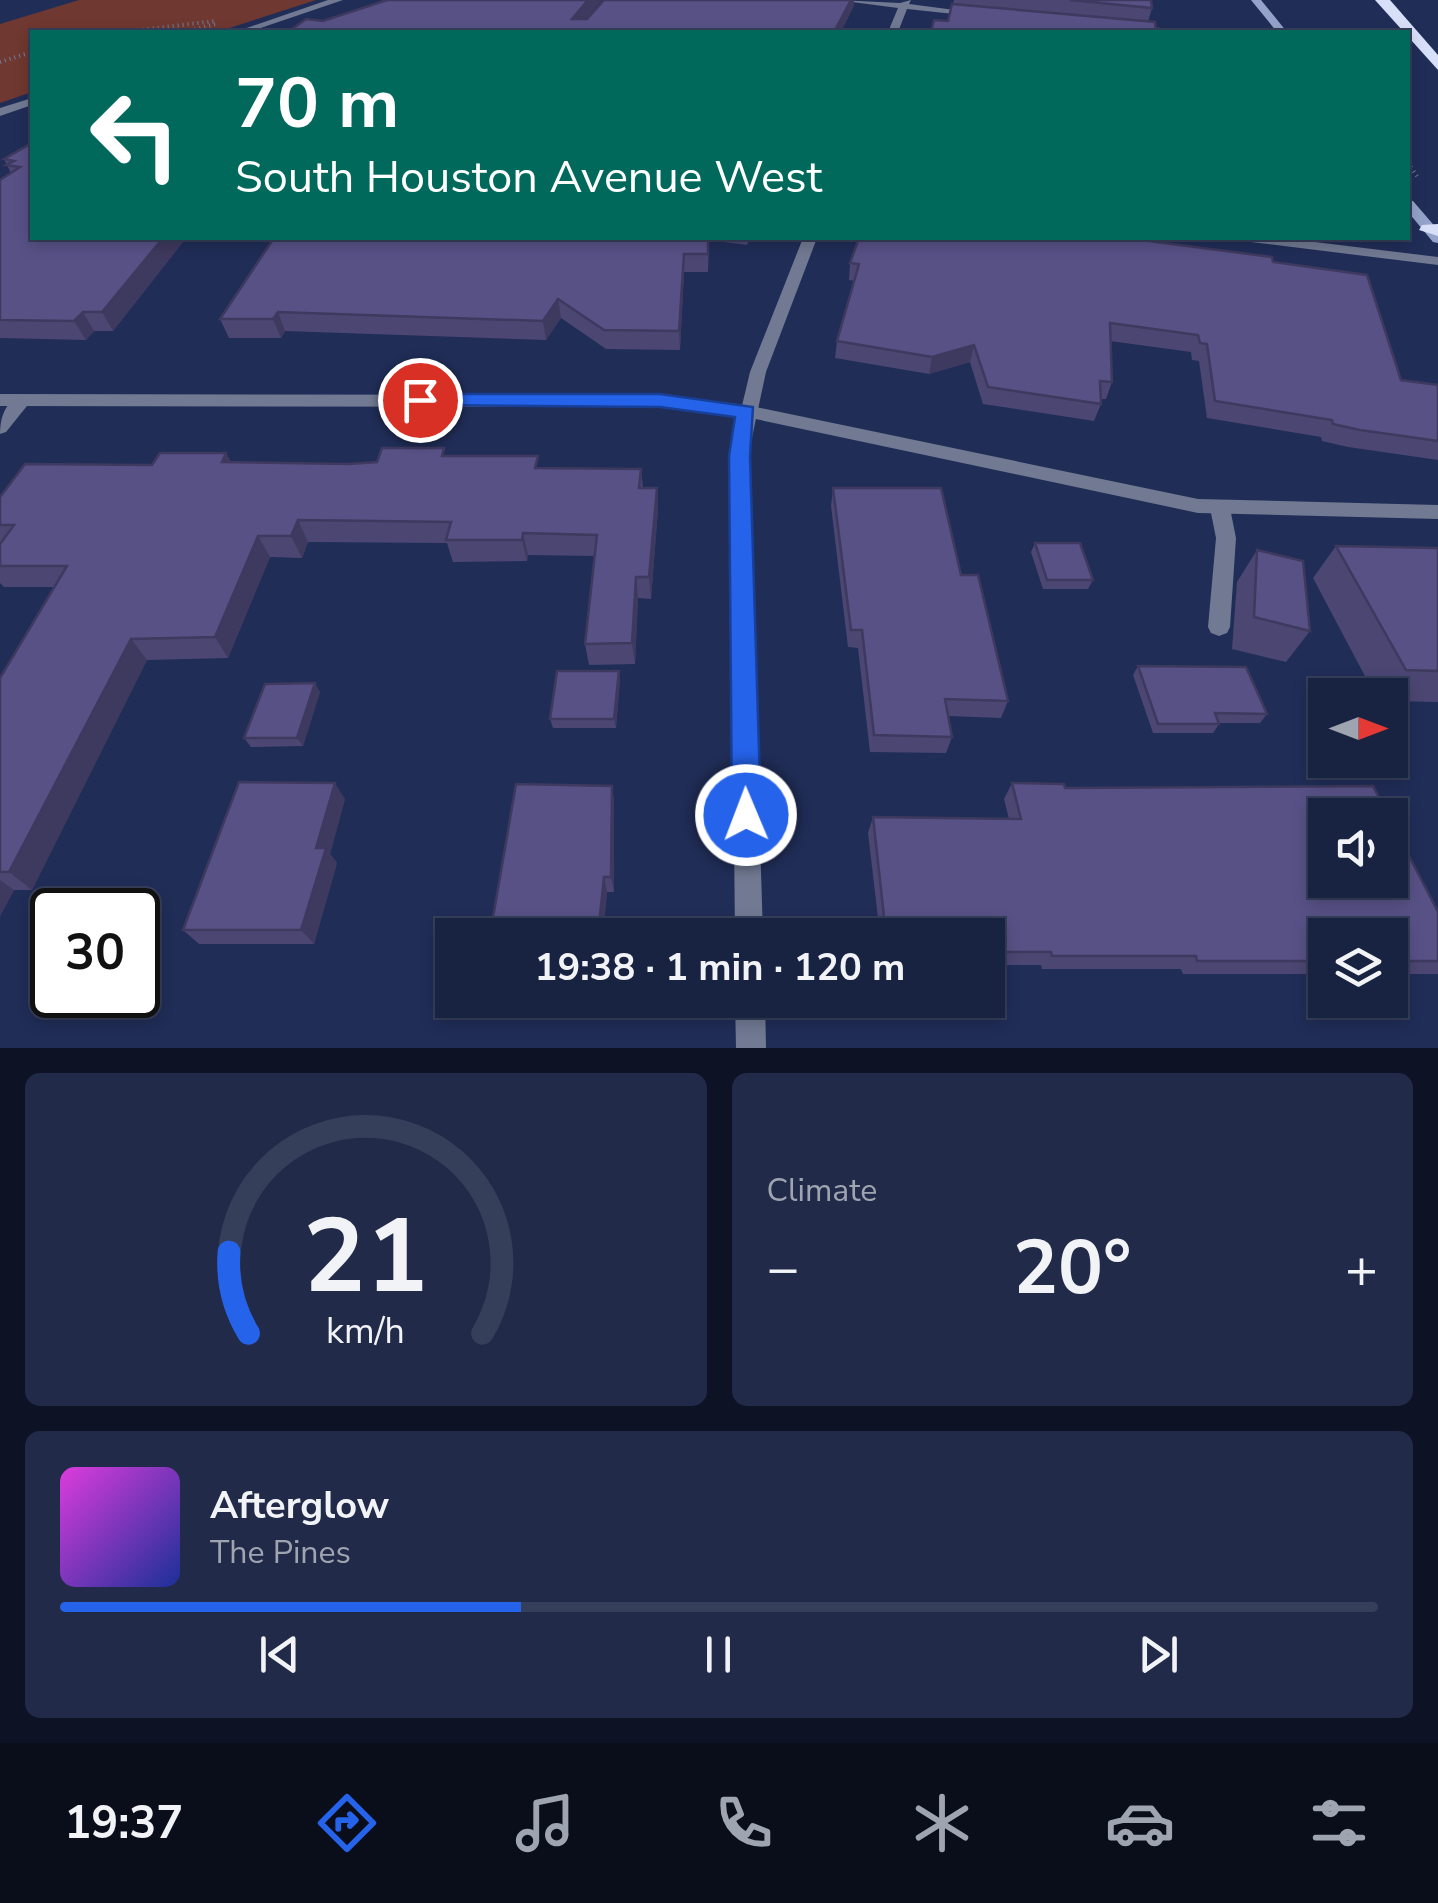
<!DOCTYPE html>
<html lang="en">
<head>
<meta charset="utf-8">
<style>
  :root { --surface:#182241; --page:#212a48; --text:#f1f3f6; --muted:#9fa4b1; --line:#363f5a; --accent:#2563eb }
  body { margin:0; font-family:"Nunito Sans",sans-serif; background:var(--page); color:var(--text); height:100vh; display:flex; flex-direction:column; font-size:38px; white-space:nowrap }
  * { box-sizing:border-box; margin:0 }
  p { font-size:32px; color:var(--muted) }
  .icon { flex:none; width:55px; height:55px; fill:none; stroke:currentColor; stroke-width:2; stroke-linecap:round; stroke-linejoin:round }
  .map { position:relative; height:1048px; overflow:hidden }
  .details { display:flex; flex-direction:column; gap:25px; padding:25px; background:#0d1324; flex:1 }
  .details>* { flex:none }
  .guide { position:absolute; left:30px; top:30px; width:1380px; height:210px; border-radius:0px; box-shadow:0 5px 15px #0003,0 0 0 2px var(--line); background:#00695c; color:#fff; overflow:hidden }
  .needle { width:65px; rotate:90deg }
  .buttons { position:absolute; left:1308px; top:678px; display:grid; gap:20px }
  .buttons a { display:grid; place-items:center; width:100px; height:100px; border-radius:0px; background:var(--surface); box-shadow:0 5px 15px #0003,0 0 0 2px var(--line); font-size:50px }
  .speed { position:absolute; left:30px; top:888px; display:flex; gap:20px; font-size:50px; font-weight:700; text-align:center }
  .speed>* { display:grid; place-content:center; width:130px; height:130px; border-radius:50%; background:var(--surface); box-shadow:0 5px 15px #0003,0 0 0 2px var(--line); line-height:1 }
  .speed .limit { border:5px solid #111; border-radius:15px; background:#fff; color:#111 }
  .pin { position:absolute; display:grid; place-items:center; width:85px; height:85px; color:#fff; margin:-42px; border:5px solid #fff; border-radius:50%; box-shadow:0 2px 10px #0007 }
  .me { position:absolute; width:110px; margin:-55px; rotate:359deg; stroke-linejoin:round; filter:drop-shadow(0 0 8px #0008) }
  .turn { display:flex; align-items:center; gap:35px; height:210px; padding:0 40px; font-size:45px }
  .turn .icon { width:130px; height:130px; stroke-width:2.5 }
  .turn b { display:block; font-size:70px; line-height:85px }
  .big { font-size:75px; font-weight:700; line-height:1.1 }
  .details .tile { flex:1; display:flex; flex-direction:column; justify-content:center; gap:15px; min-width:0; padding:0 35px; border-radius:15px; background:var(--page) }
  .details .dial { align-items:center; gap:0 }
  .dial svg { height:260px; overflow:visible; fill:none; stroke:var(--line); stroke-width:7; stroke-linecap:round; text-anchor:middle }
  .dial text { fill:var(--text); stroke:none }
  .song { display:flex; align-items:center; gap:30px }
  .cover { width:120px; height:120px; border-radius:15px; background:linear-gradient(135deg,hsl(300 70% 55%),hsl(230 70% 35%)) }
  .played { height:10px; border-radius:5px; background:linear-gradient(90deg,var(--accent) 35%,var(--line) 35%) }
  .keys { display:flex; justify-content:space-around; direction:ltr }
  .heat { display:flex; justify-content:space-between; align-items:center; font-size:55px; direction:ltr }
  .details .tiles { flex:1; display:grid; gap:25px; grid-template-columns:1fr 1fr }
  .tile:last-child { grid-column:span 2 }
  .trip { position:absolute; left:435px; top:918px; width:570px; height:100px; border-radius:0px; background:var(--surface); box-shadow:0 5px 15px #0003,0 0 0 2px var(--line); font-weight:700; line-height:100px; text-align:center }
  .tab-bar { display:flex; height:160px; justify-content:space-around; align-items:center; background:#0a0e1a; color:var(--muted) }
  .tab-bar .icon { width:70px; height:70px }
  .tab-bar .selected { color:var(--accent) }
  .tab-bar b { font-size:45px; color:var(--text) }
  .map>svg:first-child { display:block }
</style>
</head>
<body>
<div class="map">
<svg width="1438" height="1048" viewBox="0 0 1438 1048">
  <rect width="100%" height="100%" fill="#202d57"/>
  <polygon fill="#6f3830" points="79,0 316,0 217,32 32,32 32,92 0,103 0,24"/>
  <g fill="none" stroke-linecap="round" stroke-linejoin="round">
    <g stroke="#737c9a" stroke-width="4" stroke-dasharray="1 4" stroke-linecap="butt">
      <polyline points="123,32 216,21"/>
      <polyline points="185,32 216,24"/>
      <polyline points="0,62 32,52"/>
      <polyline points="1408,163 1419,179"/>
    </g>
    <polygon fill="#717a92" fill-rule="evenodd" points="1220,501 1230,508 1236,538 1230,627 1227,633 1219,636 1211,633 1208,627 1216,538 1210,508"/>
    <g fill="#717a92" fill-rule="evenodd">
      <polygon points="837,0 900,3 911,0 909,4 978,13 973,16 907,9 898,32 888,32 898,8"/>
      <polygon points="1128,26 1179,29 1184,32 1132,31"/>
      <polygon points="803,238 817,238 766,372 748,456 763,935 735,935 730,456 750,372"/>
      <polygon points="1244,238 1282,238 1438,257 1438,265 1251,242"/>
      <path d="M22,395L31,401L6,432L0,434C0,418 5,401 22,395Z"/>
      <polygon points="735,1000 765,1000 766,1048 736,1048"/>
    </g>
    <g fill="#717a92" fill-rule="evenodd">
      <polygon points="328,0 343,0 249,32 235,32"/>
      <polygon points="32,98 32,105 0,116 0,108"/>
      <polygon points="0,394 659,395 746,405 1198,499 1438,505 1438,519 1198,513 746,417 659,407 0,406"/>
    </g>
    <g fill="#94a3c9" fill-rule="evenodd">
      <polygon points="1251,0 1261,0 1287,32 1277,32"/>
      <polygon points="1408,200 1413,201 1438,230 1438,243 1433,242 1408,212"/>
    </g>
    <g fill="#d7e0f8" fill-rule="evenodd">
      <polygon points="1375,0 1390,0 1438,55 1438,70"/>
      <polygon points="1438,224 1438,236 1419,230 1422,225"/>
    </g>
  </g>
  <g fill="#4c4673">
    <polygon points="954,0 1151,0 1152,8 1148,22 948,21"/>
    <polygon points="32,143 32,238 186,238 113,331 94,331 86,340 0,338 0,180 11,173 4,159"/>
    <polygon points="274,238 750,238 747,245 709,240 708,272 684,272 680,350 606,349 561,318 546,340 285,331 281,338 229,338 220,319"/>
    <polygon points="1273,262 1401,380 1438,385 1438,460 1348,447 1322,441 1321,437 1207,418 1199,361 1192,360 1191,352 1110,341 1112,382 1106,399 1101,399 1101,404 1094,421 983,404 970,362 929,374 835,358 837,341 855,281 849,280 850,263"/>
    <polygon points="226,453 231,462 349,464 446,456 540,468 641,469 643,488 657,488 658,509 651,599 638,598 635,664 589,665 585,644 595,556 528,555 527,561 453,562 447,543 308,542 302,558 270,557 228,658 147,660 32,890 14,890 0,916 0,678 54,587 4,587 0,583 0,497"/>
    <polygon points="833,488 961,575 1008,701 1001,718 948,716 952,737 946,753 870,752 858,648 848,647 831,506"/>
    <polygon points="1035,543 1093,580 1088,589 1043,589 1031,552"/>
    <polygon points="1336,546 1438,548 1438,702 1390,701 1390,695 1375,695 1313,578"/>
    <polygon points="1257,550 1310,631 1286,662 1232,649 1237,582"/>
    <polygon points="1138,666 1267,714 1260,723 1218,723 1219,724 1213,733 1153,733 1133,675"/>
    <polygon points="619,671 620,680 616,728 553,728 550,719"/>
    <polygon points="320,692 303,746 251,747 244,738"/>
    <polygon points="1012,783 1065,788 1438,912 1438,974 1390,974 1390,935 1325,935 1325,974 1183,974 1181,969 1042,969 1041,965 988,965 988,935 880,935 868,833 873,817 1009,819 1004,799"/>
    <polygon points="612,786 614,802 614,892 607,892 603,935 490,935"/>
    <polygon points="345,799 330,854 337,863 314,944 199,944 183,930"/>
  </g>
  <g fill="#3e395e">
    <polygon points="588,0 602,0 575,32 572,19"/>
    <polygon points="851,0 854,0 854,6 841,32 834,32"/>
    <polygon points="163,238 186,238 113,331 102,312"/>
    <polygon points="684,254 684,272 680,350 679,331"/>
    <polygon points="558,299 561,318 546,340 543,321"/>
    <polygon points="83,312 94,331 86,340 74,321"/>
    <polygon points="278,312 285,331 281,338 273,319"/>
    <polygon points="974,345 970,362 929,374 932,357"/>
    <polygon points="226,453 238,474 222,462"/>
    <polygon points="657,488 658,509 651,599 649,577"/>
    <polygon points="298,520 308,542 302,558 291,536"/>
    <polygon points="523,533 528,555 527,561 522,540"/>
    <polygon points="258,536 270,557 228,658 215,637"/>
    <polygon points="636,577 638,598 635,664 632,643"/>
    <polygon points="131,639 147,660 32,890 9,872"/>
    <polygon points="619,671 620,680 616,728 614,719"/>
    <polygon points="315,683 320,692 303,746 297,738"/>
    <polygon points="335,783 345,799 330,854 337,863 314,944 301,930 316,848"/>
    <polygon points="612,786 614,802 614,892 611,877"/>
    <polygon points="604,877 607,892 603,935 598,935"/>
    <polygon points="0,880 14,890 0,916"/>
  </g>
  <g fill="#585186" stroke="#3e395e" stroke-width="2.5">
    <polygon points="387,0 588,0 572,19 587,19 604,0 851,0 834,32 288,32 306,19 323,21"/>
    <polygon points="1070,0 1151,0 1152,8"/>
    <polygon points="952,4 1155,22 1156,32 931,32 934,20 948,21"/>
    <polygon points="32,143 32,238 163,238 102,312 83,312 74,321 0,320 0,180 20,167 6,165 14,161 4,159"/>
    <polygon points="274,238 708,238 708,254 684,254 679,331 604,330 558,299 543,321 278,312 273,319 220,319"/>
    <polygon points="859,238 1126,238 1272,257 1273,262 1367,275 1401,380 1438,385 1438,441 1360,430 1333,424 1332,420 1215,401 1207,344 1200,343 1198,335 1110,323 1112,382 1100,381 1101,404 988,387 974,345 932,357 837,341 859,264 850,263"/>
    <polygon points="382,448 444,448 442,456 538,456 535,468 641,469 639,488 657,488 649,577 636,577 632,643 585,644 597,535 523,533 522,540 446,540 451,522 298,520 291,536 258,536 215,637 131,639 9,872 0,872 0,678 67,566 0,566 0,544 14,525 0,525 0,497 25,464 152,465 160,453 226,453 222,462 349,464 377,462"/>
    <polygon points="833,488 941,488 961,575 978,575 1008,701 945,699 952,737 874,735 862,630 851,630"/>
    <polygon points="1035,543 1080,543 1093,580 1047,580"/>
    <polygon points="1336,546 1438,548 1438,671 1406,670"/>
    <polygon points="1257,550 1303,561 1310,631 1254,617"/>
    <polygon points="1138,666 1246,667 1267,714 1215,713 1219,724 1158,724"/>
    <polygon points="557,671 619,671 614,719 550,719"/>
    <polygon points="315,683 297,738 244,738 265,684"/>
    <polygon points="239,782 335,783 316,848 326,848 301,930 183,930"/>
    <polygon points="1012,783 1064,784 1065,788 1373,786 1388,815 1325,815 1325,880 1390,880 1390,819 1438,912 1438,961 1390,961 1390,935 1325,935 1325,961 1197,961 1196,956 1052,956 1051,952 988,952 988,935 886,935 873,817 1021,819"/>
    <polygon points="516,784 612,786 611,877 604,877 598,935 490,935"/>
  </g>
  <polygon fill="#2563eb" stroke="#184099" stroke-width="2.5" points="420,394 660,394 753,407 750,456 761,815 757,825 746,829 736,825 732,815 729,456 735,417 660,407 413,405 410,400"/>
</svg>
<div class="buttons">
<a><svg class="needle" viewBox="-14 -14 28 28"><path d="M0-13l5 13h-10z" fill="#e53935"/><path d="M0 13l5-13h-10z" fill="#9fa4b1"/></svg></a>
<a><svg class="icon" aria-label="sound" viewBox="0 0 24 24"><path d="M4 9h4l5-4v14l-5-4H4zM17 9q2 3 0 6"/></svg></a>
<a><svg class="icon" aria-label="layers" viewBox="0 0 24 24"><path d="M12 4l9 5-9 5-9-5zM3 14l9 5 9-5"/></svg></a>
</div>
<div class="speed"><div class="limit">30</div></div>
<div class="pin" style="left:420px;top:400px;background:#d93025"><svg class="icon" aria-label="arrive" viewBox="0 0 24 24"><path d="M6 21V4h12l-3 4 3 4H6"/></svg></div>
<svg class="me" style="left:746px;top:815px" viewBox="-20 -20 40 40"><circle r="17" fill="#2563eb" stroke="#fff" stroke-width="3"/><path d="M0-11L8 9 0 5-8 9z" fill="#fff"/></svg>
<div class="trip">19:38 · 1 min · 120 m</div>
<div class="guide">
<div class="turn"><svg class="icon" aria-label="left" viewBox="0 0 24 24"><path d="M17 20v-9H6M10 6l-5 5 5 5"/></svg><div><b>70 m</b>South Houston Avenue West</div></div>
</div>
</div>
<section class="details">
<div class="tiles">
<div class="tile dial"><svg viewBox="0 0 100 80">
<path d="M14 69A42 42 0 1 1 86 69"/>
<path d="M14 69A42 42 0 0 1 8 44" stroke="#2563eb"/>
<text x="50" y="56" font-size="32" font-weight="700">21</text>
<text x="50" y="72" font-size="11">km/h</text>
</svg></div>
<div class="tile"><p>Climate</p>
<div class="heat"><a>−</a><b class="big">20°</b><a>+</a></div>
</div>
<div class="tile">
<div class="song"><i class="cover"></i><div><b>Afterglow</b><p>The Pines</p></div></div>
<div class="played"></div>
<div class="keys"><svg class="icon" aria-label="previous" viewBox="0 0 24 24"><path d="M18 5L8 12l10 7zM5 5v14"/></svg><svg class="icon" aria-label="pause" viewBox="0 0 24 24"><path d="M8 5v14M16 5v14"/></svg><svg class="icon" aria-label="next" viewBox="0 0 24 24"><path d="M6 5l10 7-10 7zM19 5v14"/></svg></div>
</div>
</div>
</section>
<nav class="tab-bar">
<b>19:37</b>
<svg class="icon selected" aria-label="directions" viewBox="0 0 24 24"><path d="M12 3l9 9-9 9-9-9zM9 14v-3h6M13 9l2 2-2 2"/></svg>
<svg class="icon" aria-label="music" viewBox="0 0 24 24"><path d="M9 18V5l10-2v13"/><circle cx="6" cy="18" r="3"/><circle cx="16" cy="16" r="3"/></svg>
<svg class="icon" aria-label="phone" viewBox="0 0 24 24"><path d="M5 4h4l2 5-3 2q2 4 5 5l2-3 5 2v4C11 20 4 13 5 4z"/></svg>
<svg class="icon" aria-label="climate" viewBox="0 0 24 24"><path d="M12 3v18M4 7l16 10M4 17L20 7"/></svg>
<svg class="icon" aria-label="car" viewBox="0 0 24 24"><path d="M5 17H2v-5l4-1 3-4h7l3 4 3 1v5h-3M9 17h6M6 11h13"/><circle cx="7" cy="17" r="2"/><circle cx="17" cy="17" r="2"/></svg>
<svg class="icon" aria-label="filters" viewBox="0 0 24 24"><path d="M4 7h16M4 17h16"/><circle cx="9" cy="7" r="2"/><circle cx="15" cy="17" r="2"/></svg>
</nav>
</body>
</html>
